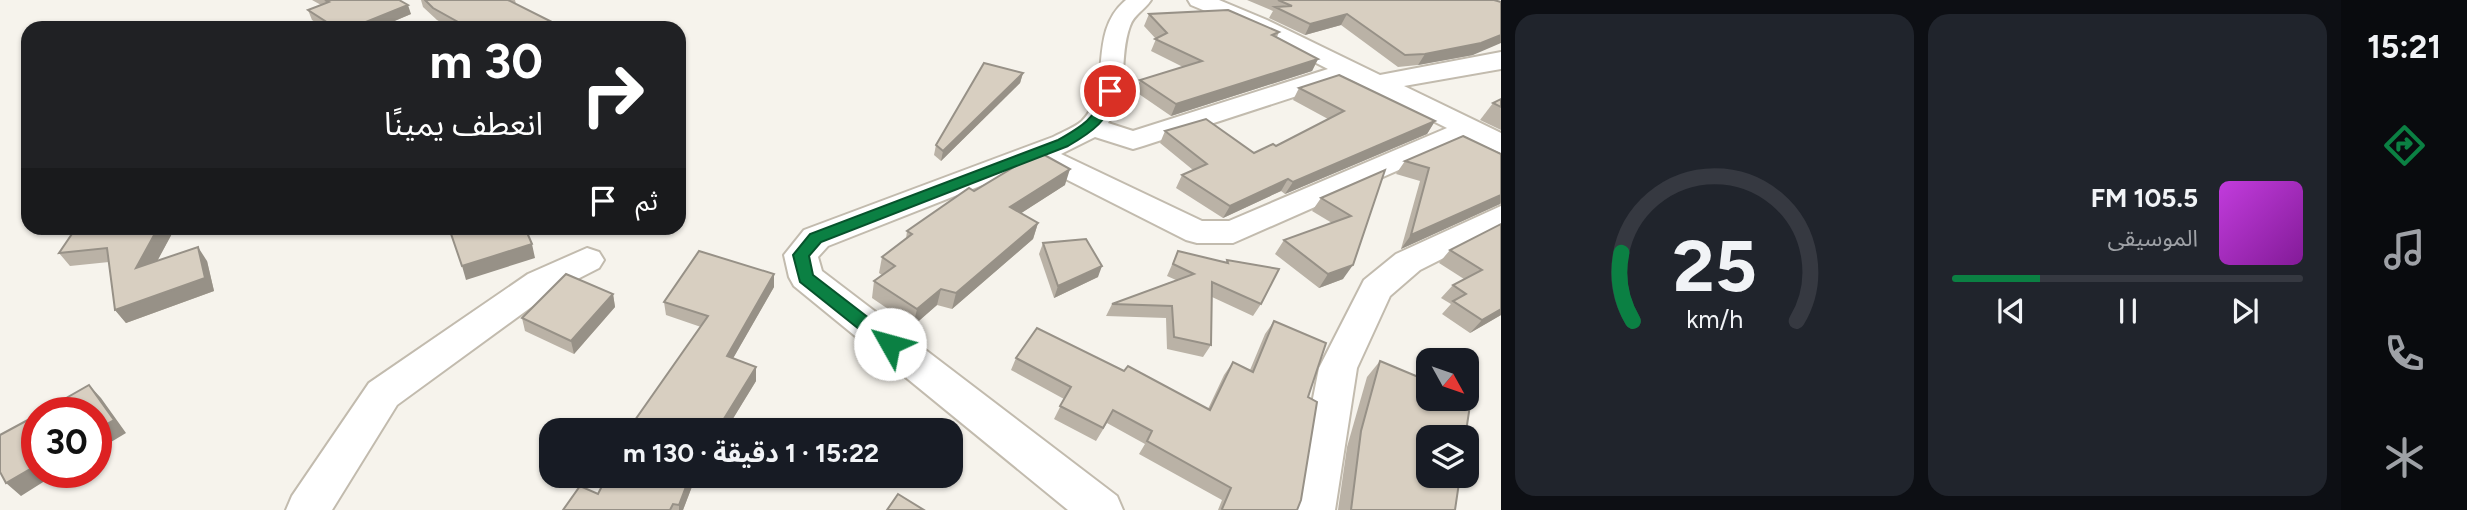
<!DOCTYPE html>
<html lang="ar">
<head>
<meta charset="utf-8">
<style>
	:root { --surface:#171b24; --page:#20242c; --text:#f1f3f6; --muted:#9ea1a6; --line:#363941; --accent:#0b8043 }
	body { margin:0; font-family:Figtree,"Noto Sans Arabic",sans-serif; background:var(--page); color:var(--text); direction:rtl; height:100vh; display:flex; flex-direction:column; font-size:26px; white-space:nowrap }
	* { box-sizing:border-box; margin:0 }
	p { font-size:23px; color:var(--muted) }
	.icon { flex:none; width:38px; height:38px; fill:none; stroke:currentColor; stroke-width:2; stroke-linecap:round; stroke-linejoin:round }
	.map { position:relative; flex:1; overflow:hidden; direction:ltr }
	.panel { display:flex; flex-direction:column; gap:14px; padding:14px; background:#0d0f14; width:840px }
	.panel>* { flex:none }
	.top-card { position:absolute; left:21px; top:21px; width:665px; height:214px; border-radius:21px; box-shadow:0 2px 5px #0004; direction:rtl; background:#202124; color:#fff; overflow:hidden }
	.needle { width:46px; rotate:130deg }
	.tools { position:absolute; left:1416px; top:348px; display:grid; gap:14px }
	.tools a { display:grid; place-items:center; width:63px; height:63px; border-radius:14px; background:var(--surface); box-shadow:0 2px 5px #0004; font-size:35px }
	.speed { position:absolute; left:21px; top:397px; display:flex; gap:14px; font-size:35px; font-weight:700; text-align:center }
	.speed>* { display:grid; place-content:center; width:91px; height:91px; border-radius:50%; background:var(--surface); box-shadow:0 2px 5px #0004; line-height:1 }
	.speed .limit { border:10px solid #d22; background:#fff; color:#111 }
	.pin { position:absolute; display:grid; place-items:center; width:60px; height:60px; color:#fff; margin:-30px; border:4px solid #fff; border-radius:50%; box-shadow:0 2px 7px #0007 }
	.me { position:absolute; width:77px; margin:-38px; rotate:308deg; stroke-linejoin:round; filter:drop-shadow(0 0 5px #0008) }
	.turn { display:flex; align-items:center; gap:24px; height:147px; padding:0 28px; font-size:32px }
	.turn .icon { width:91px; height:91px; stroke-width:2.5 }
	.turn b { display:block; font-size:49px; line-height:60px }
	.then { display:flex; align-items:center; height:66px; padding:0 28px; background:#0003; gap:14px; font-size:26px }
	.panel .card { flex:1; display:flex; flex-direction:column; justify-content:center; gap:10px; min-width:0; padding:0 24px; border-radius:21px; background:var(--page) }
	.panel .dial { align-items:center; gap:0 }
	.dial svg { height:182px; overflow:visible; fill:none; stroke:var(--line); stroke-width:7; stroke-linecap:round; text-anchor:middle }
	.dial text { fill:var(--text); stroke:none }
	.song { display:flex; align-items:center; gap:21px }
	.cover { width:84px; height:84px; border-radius:10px; background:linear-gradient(135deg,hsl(290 70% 55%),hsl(290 70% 35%)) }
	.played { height:7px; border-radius:4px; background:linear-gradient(90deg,var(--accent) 25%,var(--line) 25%) }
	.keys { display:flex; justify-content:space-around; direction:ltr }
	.panel .tiles { flex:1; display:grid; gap:14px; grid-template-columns:repeat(2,1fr) }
	.trip { position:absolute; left:539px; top:418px; width:424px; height:70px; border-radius:21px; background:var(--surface); box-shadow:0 2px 5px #0004; font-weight:700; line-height:70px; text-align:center; direction:rtl }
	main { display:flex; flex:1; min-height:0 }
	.tab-bar { display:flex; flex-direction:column; width:126px; justify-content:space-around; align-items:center; background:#090b0e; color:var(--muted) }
	.tab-bar .icon { width:49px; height:49px }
	.tab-bar .current { color:var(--accent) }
	.tab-bar b { font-size:32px; color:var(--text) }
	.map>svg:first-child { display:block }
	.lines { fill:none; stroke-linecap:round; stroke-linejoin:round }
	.minor-casing { stroke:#c2bbae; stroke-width:4 }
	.minor { fill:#fff; fill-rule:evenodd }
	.wall { fill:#bab2a6 }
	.shaded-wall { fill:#979187 }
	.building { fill:#d8cfc1; stroke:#979187; stroke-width:2 }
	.route { fill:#0b8043; stroke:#07532c; stroke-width:2 }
</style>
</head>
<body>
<main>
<nav class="tab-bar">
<b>15:21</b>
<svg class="icon current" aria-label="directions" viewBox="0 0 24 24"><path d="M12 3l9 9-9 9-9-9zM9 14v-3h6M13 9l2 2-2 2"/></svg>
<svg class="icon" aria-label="music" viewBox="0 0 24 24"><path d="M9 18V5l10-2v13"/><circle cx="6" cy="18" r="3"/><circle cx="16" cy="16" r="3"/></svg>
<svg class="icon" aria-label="phone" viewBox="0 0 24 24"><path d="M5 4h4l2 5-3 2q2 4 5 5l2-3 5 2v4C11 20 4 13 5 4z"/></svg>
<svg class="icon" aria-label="climate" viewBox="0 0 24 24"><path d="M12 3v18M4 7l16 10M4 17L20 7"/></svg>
</nav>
<section class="panel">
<div class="tiles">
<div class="card">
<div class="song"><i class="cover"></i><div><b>105.5 FM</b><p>الموسيقى</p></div></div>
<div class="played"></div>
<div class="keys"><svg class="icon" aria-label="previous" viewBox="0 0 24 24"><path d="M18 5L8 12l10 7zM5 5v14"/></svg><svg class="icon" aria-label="pause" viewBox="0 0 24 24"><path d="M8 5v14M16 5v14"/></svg><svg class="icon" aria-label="next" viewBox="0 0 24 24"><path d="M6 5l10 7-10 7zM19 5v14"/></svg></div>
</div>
<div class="card dial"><svg viewBox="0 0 100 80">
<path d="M14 69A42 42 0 1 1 86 69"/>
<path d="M14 69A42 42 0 0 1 9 39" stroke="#0b8043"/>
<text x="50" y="56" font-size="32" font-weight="700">25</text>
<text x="50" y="72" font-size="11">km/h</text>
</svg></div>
</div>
</section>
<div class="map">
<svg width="1501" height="510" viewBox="0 0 1501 510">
	<rect width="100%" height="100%" fill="#f6f3ec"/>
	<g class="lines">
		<defs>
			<g id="minor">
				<path d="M1126,0H1151C1145,10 1134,14 1130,26C1118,58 1130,94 1108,123L1133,131L1328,69L1251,30L1191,5L1188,0H1219L1267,20L1380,75L1501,52V69L1404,86L1501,133V153L1469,139L1233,243H1197L1186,240L1036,164L828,246L818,257L822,271L1117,496L1123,510H1068L794,286L789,277L784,255L804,230L1053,137C1062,132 1074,128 1082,121C1114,89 1086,33 1126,0ZM1349,79L1447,128L1229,221H1202L1061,154L1095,137L1133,149L1143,146Z"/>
				<path d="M1501,206V229L1420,270L1390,296L1357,368L1335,510H1291L1319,368L1364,280L1396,254Z"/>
				<path d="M587,248L599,252L604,260L599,268L552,292L397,405L332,510H286L292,496L369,383L528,274Z"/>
			</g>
		</defs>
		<use href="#minor" class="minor-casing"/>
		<use href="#minor" class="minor"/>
	</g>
	<g class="wall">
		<path d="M312,0H399L411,14L378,28H324L312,20L308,10L321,5Z"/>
		<path d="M421,0H515L516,4L551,28H451L437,20L423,7Z"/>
		<path d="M1247,0H1494L1473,55L1418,65L1398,67L1341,25L1305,35L1269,18L1273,11Z"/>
		<path d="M1149,14L1279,32L1277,37L1318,59L1312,71L1171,116L1136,92L1140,80L1183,67L1151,51L1156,39L1144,26Z"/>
		<path d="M1023,73L1020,83L941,161L934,155L936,145Z"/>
		<path d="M1299,88L1435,121L1427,134L1285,194L1281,191L1223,218L1176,188L1182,175L1193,170L1160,143L1165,131L1254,153L1276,146L1328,119L1293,100Z"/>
		<path d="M1501,99V130L1480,120L1493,103Z"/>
		<path d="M1501,154V204H1500L1401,249L1420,181L1396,174L1405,161Z"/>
		<path d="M1385,170L1343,279L1319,288L1275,254L1284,240L1332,223L1312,211L1321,198Z"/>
		<path d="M1065,185L1021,213L1038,223L1033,239L952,309L937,305L913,326L872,298L874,281L882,275L879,273L882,257L906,239L907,231L974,191Z"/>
		<path d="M1501,224V315L1470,333L1442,314L1451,304L1441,298L1453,285L1464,279L1439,263L1450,250Z"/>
		<path d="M76,228H175L157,261H207L214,291L126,323L115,310L109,262L70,266L59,253Z"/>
		<path d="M1043,243L1098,277L1054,298L1039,254Z"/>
		<path d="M1178,251L1226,263L1227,260L1261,304L1253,316L1212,297L1211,345L1203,357L1167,349L1166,318L1106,316L1112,304L1176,280L1167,276Z"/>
		<path d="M774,287L733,358L756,381L726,430H628L701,327L666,315L664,302Z"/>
		<path d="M613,294L615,307L574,354L525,331L522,318Z"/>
		<path d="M1274,321L1308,397L1297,510H1218L1222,500L1139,454L1145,444L1107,423L1096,441L1054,419L1064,399L1011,370L1016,358L1124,371L1208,409L1224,375L1233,362L1250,370L1265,334Z"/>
		<path d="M1380,361L1455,510H1338L1347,447L1367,377Z"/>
		<path d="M607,476H696L683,510H563L598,494Z"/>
	</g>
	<g class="shaded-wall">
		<path d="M408,5L411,14L378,28H351Z"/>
		<path d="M1347,14L1341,25L1305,35L1310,24Z"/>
		<path d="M550,21L551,28H535Z"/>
		<path d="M1501,35V43L1473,55L1418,65L1425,54Z"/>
		<path d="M1318,59L1312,71L1171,116L1176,104Z"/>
		<path d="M1023,73L1020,83L941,161L943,151Z"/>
		<path d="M1435,121L1427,134L1285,194L1293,182Z"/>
		<path d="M1070,169L1065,185L1006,223L1010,207Z"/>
		<path d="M1288,179L1281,191L1223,218L1230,206Z"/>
		<path d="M1501,195V202L1500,204L1401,249L1411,235Z"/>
		<path d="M1038,223L1033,239L952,309L956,293Z"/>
		<path d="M158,228H175L146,282L136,268Z"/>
		<path d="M532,244L535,258L466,280L462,266Z"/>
		<path d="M198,247L207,261L214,291L126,323L115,310Z"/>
		<path d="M1353,265L1343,279L1319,288L1328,274Z"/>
		<path d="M1102,266L1098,277L1054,298L1058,286Z"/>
		<path d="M774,274V287L727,369V356Z"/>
		<path d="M941,289L937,305L913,326L917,309Z"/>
		<path d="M613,294L615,307L574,354L571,341Z"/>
		<path d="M1501,309V315L1470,333L1482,320Z"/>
		<path d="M756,367V381L726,430H717Z"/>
		<path d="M89,385L101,398L126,433L96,451V430Z"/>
		<path d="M37,465V472H59L21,496L6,483Z"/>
		<path d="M690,476H696L683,510H679V505Z"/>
	</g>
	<g class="building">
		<path d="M325,0H399L408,5L351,28H336L308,10L329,2Z"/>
		<path d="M425,0H508L550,21L535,28H469L433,8Z"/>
		<path d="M1278,0H1494L1501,2V35L1481,43L1425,54L1405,55L1347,14L1310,24L1275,7L1292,6Z"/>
		<path d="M1228,10L1279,32L1272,35L1318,59L1176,104L1140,80L1202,61L1155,39L1167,33L1149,14Z"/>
		<path d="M984,63L1023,73L943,151L936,145Z"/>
		<path d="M1339,75L1435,121L1293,182L1288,179L1230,206L1182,175L1207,164L1165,131L1206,119L1254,153L1273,144L1276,146L1344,111L1299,88Z"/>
		<path d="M1501,99V107L1493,103Z"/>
		<path d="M1463,136L1501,154V195L1411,235L1429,168L1405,161Z"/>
		<path d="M1039,152L1070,169L1010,207L1038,223L956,293L941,289L917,309L874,281L895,266L882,257L912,234L907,231L969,188L974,191Z"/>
		<path d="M1385,170L1353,265L1328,274L1284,240L1351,216L1321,198Z"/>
		<path d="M1501,224V309L1482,320L1453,301L1466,294L1453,285L1482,270L1450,250Z"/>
		<path d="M76,228H158L136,268L198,247L205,278L115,310L107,248L59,253Z"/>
		<path d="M449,228H525L532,244L462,266Z"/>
		<path d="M1086,239L1102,266L1058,286L1043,243Z"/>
		<path d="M699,251L774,274L727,356L756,367L717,430H628L708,316L664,302Z"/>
		<path d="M1178,251L1228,263L1227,260L1279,269L1261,304L1212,282L1211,345L1174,337L1172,306L1112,304L1194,274L1173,264Z"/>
		<path d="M566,274L613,294L571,341L522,318Z"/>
		<path d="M1274,321L1326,343L1308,397L1317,402L1301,500L1297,510H1223L1222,509L1231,488L1147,441L1152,431L1113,410L1103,428L1060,406L1071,387L1016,358L1037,328L1124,371L1128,366L1210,410L1233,362L1253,372Z"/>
		<path d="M1380,361L1428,381V399H1466V397L1471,399L1465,438H1428V476H1460L1455,510H1351L1361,431Z"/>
		<path d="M89,385L114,420L96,430V413H40Z"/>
		<path d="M37,415V465L6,483L0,472V435Z"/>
		<path d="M607,476H690L679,505L673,504L670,510H563L580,486L598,494Z"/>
		<path d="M898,494L924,510H887Z"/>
	</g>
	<path class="route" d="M1110,87L1116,91C1110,120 1092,132 1068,146L821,242L809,256L813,275L896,339L899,344L896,349H884L800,282L793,255L810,234L1058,140C1081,127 1097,118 1104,91Z"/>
</svg>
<div class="tools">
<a><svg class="needle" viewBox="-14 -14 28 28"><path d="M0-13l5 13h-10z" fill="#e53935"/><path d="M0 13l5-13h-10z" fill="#9ea1a6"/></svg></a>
<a><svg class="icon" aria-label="layers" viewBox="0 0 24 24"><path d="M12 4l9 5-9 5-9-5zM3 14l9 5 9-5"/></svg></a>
</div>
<div class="speed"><div class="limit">30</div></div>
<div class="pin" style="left:1110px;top:91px;background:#d93025"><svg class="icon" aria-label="arrive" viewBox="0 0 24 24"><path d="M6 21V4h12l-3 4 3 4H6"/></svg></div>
<svg class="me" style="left:890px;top:344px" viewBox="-20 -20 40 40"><circle r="19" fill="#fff"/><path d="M0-13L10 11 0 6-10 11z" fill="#0b8043"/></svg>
<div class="trip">15:22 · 1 دقيقة · 130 m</div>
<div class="top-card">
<div class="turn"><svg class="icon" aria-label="right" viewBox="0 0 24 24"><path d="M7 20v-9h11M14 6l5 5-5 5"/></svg><div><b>30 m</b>انعطف يمينًا</div></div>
<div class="then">ثم<svg class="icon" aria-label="arrive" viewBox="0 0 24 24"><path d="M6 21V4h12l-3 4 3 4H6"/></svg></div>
</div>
</div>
</main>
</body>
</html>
